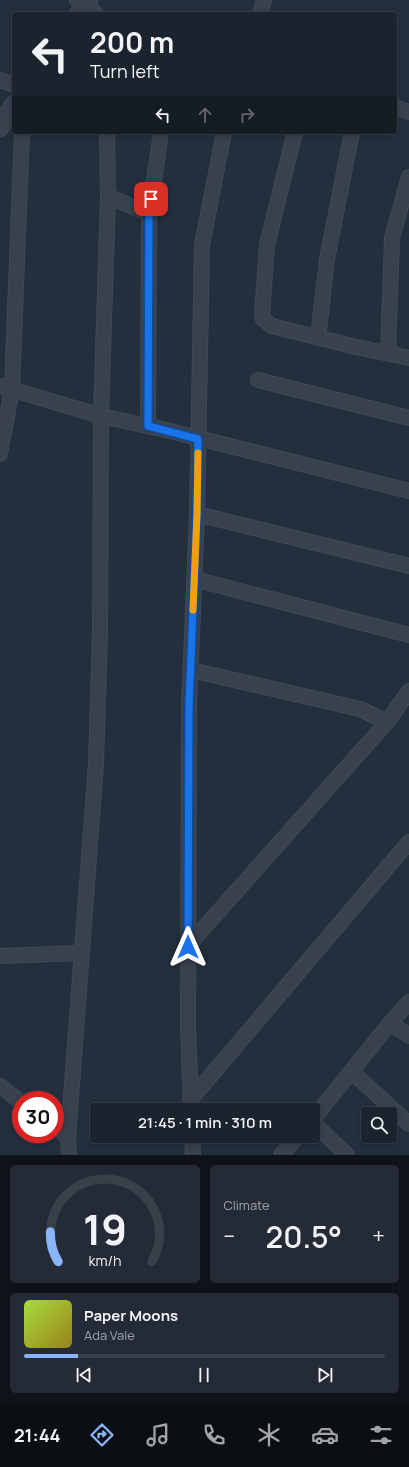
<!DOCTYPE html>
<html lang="en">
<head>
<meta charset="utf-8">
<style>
	:root { --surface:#1b232e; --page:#242b36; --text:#f1f3f6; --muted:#a0a4aa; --line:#39404a; --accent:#8ab4f8 }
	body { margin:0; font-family:Manrope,sans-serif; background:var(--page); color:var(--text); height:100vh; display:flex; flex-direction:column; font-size:15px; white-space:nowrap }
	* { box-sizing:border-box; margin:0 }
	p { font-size:13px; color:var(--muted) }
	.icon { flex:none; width:22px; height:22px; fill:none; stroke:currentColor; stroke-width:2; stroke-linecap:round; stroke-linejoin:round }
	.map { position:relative; height:1155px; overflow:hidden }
	.drawer { display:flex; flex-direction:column; gap:10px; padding:10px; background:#0f1319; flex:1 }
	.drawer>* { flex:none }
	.guide { position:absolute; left:12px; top:12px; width:385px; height:122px; border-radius:4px; box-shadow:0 2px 6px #0003,0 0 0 1px var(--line); background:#1b232e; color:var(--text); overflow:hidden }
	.controls { position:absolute; left:361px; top:1107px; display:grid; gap:8px }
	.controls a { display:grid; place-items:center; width:36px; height:36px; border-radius:4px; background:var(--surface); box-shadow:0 2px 6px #0003,0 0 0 1px var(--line); font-size:20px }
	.speed { position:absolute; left:12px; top:1091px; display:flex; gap:8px; font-size:20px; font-weight:700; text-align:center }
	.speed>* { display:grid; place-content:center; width:52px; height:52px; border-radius:50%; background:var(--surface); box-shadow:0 2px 6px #0003,0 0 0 1px var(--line); line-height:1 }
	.speed .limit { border:6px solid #d22; background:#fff; color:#111 }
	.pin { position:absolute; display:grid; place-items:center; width:34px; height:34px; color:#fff; margin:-17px; border-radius:8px; box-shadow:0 2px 6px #0006 }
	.me { position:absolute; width:44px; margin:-22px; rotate:0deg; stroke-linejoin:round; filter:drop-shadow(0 0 3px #0008) }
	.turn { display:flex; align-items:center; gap:14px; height:84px; padding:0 12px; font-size:18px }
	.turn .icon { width:52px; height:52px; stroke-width:2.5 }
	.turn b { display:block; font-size:28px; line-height:34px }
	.lanes { display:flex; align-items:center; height:38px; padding:0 12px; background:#0003; justify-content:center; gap:20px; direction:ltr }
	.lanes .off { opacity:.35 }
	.big { font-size:30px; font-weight:600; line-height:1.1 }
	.drawer .card { flex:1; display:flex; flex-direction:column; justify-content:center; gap:6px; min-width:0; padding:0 14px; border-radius:6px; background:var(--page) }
	.drawer .dial { align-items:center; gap:0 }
	.dial svg { height:104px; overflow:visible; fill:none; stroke:var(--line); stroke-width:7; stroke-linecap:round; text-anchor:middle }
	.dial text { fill:var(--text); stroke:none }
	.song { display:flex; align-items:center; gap:12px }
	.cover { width:48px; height:48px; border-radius:6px; background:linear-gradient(135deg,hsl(80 70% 55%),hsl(50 70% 35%)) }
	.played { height:4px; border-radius:2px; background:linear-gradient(90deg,var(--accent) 15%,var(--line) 15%) }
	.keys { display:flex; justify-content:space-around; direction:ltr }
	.heat { display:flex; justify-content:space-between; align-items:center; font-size:22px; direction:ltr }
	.drawer .tiles { flex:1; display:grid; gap:10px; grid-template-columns:1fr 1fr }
	.card:last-child { grid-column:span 2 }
	.trip { position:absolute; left:90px; top:1103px; width:230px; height:40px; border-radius:4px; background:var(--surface); box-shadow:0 2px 6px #0003,0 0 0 1px var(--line); font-weight:600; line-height:40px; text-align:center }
	.dock { display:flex; height:64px; justify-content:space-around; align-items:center; background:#0b0e12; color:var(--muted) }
	.dock .icon { width:28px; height:28px }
	.dock .active { color:var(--accent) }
	.dock b { font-size:18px; color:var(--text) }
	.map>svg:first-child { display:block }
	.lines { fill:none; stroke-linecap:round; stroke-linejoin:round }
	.minor-casing { stroke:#414a57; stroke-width:16 }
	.tertiary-casing { stroke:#414a57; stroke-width:20 }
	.minor { stroke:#38414e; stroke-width:14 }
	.tertiary { stroke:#38414e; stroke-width:18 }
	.route-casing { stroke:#114b97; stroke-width:10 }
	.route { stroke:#1a73e8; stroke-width:7 }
	.slow { stroke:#f59e0b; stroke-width:7 }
</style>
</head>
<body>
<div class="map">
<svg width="409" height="1155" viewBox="0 0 409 1155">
	<rect width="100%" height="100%" fill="#242f3e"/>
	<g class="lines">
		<defs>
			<g id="minor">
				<path d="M77,0L86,4L96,14"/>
				<path d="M260,14L264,0"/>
				<path d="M0,80L14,85"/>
				<path d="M395,107L409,112"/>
				<path d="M295,132L267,245L262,315L263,319L272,326L356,347L409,358"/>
				<path d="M108,196L149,214"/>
				<path d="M318,338L327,259L352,132"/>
				<path d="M388,353L392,238L409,177"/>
				<path d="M258,380L409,418"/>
				<path d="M0,386L101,416L166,430L409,491"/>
				<path d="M148,426L149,214L160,140"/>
				<path d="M0,454L12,389L22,132"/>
				<path d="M197,514L409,566"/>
				<path d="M194,579L409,635"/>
				<path d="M191,670L360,709L387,722"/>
				<path d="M188,947L201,931L387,722L409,691"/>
				<path d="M0,956L82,953"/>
				<path d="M390,1023L409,1036"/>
				<path d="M351,1071L409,1124"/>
				<path d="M0,1086L21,1102"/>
				<path d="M191,1099L409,842"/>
				<path d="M191,1110L188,1026L189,706L197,514L202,245L224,132"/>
				<path d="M313,1119L390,1023L409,1002"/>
				<path d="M313,1123L347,1155"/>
				<path d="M55,1127L68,1137"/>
				<path d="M192,1136L193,1155"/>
				<path d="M69,1155L68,1137L96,764L100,632L101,416L108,196L107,132"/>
				<path d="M281,1155L298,1136"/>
			</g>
			<g id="tertiary">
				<path d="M79,14L88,0"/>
				<path d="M0,127L14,105"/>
			</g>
		</defs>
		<use href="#minor" class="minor-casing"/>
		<use href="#tertiary" class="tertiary-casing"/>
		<use href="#minor" class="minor"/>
		<use href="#tertiary" class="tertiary"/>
	</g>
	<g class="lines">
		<defs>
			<path id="route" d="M151,199L149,214L148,426L198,439L197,514L189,706L188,947"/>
		</defs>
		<use href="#route" class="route-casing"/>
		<use href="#route" class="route"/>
		<path class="slow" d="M193,610L197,514L198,453"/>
	</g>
</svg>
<div class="controls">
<a><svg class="icon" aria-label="search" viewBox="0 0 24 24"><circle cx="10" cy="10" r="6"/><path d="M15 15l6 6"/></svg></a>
</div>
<div class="speed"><div class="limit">30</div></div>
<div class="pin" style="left:151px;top:199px;background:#d93025"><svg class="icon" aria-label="arrive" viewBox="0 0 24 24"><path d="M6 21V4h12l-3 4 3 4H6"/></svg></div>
<svg class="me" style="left:188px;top:947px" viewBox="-20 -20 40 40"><path d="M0-17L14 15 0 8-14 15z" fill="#1a73e8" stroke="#fff" stroke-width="4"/></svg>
<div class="trip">21:45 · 1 min · 310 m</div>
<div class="guide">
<div class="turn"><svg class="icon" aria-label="left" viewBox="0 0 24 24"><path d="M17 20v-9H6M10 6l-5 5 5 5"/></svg><div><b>200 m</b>Turn left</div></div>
<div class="lanes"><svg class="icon" aria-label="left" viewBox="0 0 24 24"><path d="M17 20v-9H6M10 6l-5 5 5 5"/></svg><svg class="icon off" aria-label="ahead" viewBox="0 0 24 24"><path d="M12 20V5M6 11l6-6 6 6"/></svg><svg class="icon off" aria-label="right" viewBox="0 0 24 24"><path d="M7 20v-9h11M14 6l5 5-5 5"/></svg></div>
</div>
</div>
<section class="drawer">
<div class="tiles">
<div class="card dial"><svg viewBox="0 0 100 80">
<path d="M14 69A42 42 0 1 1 86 69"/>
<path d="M14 69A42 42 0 0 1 8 46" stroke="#8ab4f8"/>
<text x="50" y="56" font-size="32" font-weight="700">19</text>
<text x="50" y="72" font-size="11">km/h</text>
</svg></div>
<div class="card"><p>Climate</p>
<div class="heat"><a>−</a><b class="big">20.5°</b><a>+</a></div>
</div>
<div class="card">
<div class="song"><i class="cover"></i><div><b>Paper Moons</b><p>Ada Vale</p></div></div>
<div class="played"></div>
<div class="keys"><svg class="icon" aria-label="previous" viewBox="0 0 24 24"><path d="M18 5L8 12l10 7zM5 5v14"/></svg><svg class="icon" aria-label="pause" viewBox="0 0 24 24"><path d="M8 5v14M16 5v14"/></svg><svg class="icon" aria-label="next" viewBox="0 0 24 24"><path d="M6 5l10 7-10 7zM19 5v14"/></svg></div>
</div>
</div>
</section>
<nav class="dock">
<b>21:44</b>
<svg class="icon active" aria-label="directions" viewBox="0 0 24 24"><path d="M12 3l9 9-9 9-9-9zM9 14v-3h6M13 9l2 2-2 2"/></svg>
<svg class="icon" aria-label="music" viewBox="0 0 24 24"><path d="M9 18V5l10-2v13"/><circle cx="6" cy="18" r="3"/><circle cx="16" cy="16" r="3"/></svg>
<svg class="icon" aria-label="phone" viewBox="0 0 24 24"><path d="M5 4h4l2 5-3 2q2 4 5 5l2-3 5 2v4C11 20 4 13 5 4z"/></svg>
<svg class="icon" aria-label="climate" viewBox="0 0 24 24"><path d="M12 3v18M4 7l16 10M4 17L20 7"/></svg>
<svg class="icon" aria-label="car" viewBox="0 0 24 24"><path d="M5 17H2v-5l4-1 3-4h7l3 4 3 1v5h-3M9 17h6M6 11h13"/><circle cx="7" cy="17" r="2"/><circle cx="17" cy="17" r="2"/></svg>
<svg class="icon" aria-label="filters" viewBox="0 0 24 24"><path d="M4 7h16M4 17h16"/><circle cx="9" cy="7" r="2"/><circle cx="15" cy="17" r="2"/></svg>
</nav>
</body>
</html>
